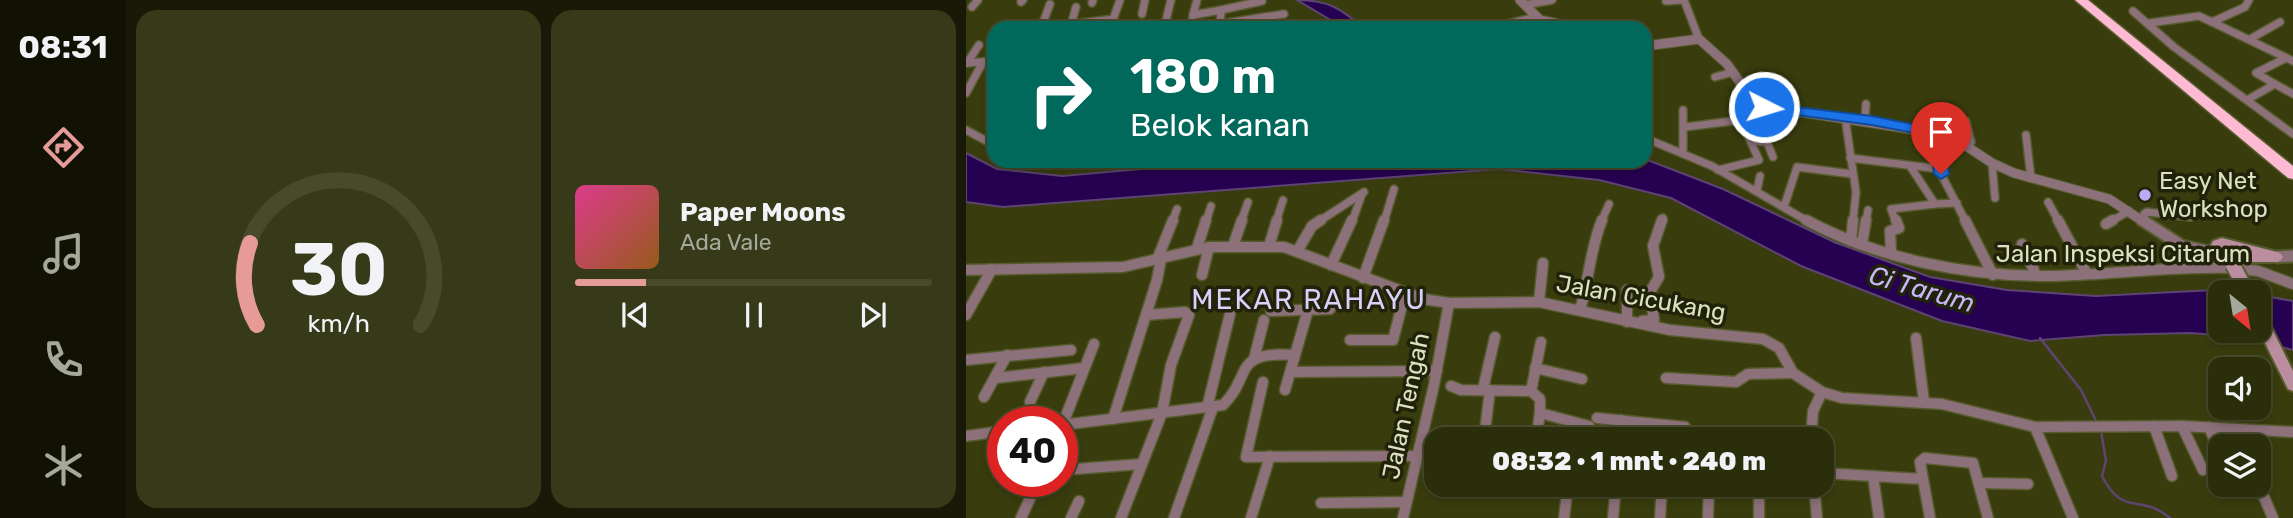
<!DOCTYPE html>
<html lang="id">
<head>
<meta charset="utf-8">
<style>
	:root { --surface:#2b2e0a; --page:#373a18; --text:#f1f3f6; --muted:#a6a89c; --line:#474a2b; --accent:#e69b98 }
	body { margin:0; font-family:Rubik,sans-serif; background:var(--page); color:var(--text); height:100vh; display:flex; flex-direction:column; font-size:26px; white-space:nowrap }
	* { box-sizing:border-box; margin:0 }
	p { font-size:23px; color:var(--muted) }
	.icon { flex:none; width:38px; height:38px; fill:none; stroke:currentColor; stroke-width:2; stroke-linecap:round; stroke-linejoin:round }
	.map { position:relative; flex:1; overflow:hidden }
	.drawer { display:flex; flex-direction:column; gap:10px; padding:10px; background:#181906; width:840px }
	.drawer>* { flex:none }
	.hud { position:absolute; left:21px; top:21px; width:665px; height:147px; border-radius:21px; box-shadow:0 4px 10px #0003,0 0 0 2px var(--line); background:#00695c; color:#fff; overflow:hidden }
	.needle { width:46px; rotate:150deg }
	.buttons { position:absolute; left:1242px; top:280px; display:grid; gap:14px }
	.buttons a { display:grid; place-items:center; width:63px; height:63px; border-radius:14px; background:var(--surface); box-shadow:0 4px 10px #0003,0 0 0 2px var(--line); font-size:35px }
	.speed { position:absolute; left:21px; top:406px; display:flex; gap:14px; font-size:35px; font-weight:700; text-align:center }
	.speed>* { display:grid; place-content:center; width:91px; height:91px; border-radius:50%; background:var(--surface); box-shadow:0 4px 10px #0003,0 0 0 2px var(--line); line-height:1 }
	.speed .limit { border:10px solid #d22; background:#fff; color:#111 }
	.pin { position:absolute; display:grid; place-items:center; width:60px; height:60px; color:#fff; margin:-72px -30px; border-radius:50% 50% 50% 0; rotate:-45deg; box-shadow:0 0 7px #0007 }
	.pin .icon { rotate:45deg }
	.me { position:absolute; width:77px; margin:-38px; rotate:95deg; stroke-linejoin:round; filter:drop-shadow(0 0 5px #0008) }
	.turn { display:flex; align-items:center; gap:24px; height:147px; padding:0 28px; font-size:32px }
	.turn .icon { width:91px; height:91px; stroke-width:2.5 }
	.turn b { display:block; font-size:49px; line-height:60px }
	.drawer .card { flex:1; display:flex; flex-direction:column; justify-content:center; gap:10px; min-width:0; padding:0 24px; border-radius:21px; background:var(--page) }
	.drawer .dial { align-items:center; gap:0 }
	.dial svg { height:182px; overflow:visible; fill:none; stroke:var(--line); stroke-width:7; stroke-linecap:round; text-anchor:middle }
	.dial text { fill:var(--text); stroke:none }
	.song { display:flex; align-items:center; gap:21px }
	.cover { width:84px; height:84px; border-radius:10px; background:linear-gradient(135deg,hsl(330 70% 55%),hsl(30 70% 35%)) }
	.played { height:7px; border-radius:4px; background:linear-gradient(90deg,var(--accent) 20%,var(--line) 20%) }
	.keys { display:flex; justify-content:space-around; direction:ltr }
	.drawer .tiles { flex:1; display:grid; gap:10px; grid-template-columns:repeat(2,1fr) }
	.trip { position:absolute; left:458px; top:427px; width:410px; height:70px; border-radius:21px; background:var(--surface); box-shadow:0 4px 10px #0003,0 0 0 2px var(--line); font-weight:800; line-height:70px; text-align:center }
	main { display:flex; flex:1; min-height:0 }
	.tab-bar { display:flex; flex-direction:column; width:126px; justify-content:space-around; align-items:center; background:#111204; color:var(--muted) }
	.tab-bar .icon { width:49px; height:49px }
	.tab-bar .current { color:var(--accent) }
	.tab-bar b { font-size:32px; color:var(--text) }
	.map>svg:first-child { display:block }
	.water { fill:#260151; stroke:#5d4473; stroke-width:2 }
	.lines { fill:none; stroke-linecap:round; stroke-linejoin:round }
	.stream { stroke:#5d4473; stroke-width:2.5 }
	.minor-far1-casing { stroke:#565b2d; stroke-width:10 }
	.minor-casing { stroke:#565b2d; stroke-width:13 }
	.tertiary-far1-casing { stroke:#565b2d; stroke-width:11 }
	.tertiary-casing { stroke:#565b2d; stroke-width:15 }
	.secondary-casing { stroke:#565b2d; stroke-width:4 }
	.motorway-casing { stroke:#565b2d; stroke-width:3 }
	.minor-far1 { stroke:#8c707a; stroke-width:7 }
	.minor { stroke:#8c707a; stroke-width:10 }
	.tertiary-far1 { stroke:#8c707a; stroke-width:9 }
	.tertiary { stroke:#8c707a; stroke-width:11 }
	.secondary { fill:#bb8e9f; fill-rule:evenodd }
	.motorway { fill:#febad3; fill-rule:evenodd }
	.secondary-bridge-casing { stroke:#565b2d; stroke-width:18; stroke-linecap:butt }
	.secondary-bridge { stroke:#bb8e9f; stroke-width:14 }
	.route { fill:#1a73e8; stroke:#114b97; stroke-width:2 }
	.poi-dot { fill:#bcaaf6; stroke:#202309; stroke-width:2.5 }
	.labels { text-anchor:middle; stroke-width:7; stroke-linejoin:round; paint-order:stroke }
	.poi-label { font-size:24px; fill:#dce1c1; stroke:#202309; text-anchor:start }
	.street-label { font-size:24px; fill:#dce1c1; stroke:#202309 }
	.water-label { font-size:26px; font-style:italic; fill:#c6b7fa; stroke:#202309 }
	.quarter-label { font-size:28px; letter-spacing:2px; fill:#d9d0fc; stroke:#202309 }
</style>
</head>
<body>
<main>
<nav class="tab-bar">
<b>08:31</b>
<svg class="icon current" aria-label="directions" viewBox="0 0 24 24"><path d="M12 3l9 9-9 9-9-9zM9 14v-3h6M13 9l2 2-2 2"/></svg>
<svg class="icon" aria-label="music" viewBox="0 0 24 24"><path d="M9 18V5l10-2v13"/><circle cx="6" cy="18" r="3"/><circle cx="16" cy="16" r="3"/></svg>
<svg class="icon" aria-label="phone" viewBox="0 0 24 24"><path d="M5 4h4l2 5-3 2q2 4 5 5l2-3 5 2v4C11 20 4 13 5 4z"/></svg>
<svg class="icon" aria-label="climate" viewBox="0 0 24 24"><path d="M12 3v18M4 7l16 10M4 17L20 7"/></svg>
</nav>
<section class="drawer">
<div class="tiles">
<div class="card dial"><svg viewBox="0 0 100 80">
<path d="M14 69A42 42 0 1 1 86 69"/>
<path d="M14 69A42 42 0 0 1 11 33" stroke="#e69b98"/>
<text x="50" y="56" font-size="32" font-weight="700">30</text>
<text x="50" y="72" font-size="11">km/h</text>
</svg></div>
<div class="card">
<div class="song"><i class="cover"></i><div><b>Paper Moons</b><p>Ada Vale</p></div></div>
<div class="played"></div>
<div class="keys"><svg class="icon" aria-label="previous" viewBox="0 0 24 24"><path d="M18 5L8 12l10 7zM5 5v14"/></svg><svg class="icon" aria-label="pause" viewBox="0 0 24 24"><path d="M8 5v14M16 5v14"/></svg><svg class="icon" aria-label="next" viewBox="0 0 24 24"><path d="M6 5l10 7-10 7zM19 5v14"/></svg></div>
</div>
</div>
</section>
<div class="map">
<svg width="1327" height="518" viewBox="0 0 1327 518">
	<rect width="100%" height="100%" fill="#393d0d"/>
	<g class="water">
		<path d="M331,0C361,0 375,8 397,28H378Z"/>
		<path d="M0,153L31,169L96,176L266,161L679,159L757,189L868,242L964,277L1041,290L1130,296L1248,290L1266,292H1255V331H1293V295L1327,301V350L1276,337L1224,333L1138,335L1064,341L976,321L835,266L705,198L633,180L533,169L37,207L0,202Z"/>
	</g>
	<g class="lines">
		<g class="stream">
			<path d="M1074,338L1115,390L1132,425"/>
			<path d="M1135,431L1140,461L1136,476C1157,518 1175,493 1204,518"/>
		</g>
		<defs>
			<g id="minor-far1">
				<path d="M718,0L733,39"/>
				<path d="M1283,0L1279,7L1246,22L1327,61"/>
				<path d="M700,1L717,0"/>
				<path d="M55,2L57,0"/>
				<path d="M126,3L127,0"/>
				<path d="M559,5L586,0"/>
				<path d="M6,7L12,0"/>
				<path d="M1167,11L1208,47L1327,134"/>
				<path d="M176,14L179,0"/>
				<path d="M227,15L231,0"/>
				<path d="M1184,23L1233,16L1246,22"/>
				<path d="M254,24L318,14"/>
				<path d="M105,25L110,7"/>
				<path d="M254,27L255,10L296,1"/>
				<path d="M74,28L148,19"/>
				<path d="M75,28L84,4"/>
				<path d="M144,28L154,0"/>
				<path d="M198,28L205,0"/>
				<path d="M225,28L227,15L255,10"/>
				<path d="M317,28L343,24"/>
				<path d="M524,28L570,17"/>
				<path d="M636,28L639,27"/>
				<path d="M1284,39L1314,22"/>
				<path d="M1,63L28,61"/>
				<path d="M1,63L13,45"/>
				<path d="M749,77L767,72"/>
				<path d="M1309,84L1290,73L1320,58"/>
				<path d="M780,92L809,88"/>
				<path d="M0,93L17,62"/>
				<path d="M1281,100L1309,84L1327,94"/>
				<path d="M717,110V149"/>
				<path d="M985,115L990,139"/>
				<path d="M879,117L890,192L887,222"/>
				<path d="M986,119L1000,121L1005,142L998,144"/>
				<path d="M899,120L900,104"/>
				<path d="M719,127L775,120"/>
				<path d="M0,130L28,145"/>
				<path d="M971,133L975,174L1000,222"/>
				<path d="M1060,135L1065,178"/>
				<path d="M679,138L746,166L843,222"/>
				<path d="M785,141L801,142L807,157"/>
				<path d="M884,158L974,169"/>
				<path d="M1026,163L1029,198"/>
				<path d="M944,166L969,204L991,203"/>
				<path d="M752,170L793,160L770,109L788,104"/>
				<path d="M791,190L794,176"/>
				<path d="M1082,202L1093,222"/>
				<path d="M818,207L831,167L886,174"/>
				<path d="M206,222L211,209"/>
				<path d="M240,222L245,206"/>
				<path d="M275,222L282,202"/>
				<path d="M310,222L317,200"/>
				<path d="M352,222L398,192"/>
				<path d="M386,222L396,194"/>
				<path d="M418,222L428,189"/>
				<path d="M635,222L643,204"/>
				<path d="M696,222L697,218"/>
				<path d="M900,222L902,210"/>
				<path d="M930,222L925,209L969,204"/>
				<path d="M1144,222L1163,211"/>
				<path d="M1180,222L1178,214L1181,212L1225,217"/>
			</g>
			<g id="minor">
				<path d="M840,220C913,259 999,276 1081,276C1143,275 1205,266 1267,268L1292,271L1327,284"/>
				<path d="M999,220L1027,275"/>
				<path d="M1092,220L1121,274"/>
				<path d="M1140,224L1147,220"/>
				<path d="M885,241L887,220"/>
				<path d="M896,244L900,220"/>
				<path d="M1056,244L1070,275"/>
				<path d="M267,246L276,220"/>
				<path d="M303,246L311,220"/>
				<path d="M231,248L240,220"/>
				<path d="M332,250L346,226L355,220"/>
				<path d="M925,253L924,231L933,228L930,220"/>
				<path d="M191,260L207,220"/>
				<path d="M365,265L386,220"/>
				<path d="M0,270L157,267L243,247H318L457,299L483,303L573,302L704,330L797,339L813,348L827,373L856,392L876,398L976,404L1069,427L1216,426L1327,432"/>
				<path d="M236,275L243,247"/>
				<path d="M397,278L418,220"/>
				<path d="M661,290V322"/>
				<path d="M573,302L577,263"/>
				<path d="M614,310C623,280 624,249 636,220"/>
				<path d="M305,311L364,309"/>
				<path d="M0,315L26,269"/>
				<path d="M676,321L688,320L684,292L693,277L687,246L696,220"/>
				<path d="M950,338L958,402"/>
				<path d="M384,340H427L439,294"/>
				<path d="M288,359L298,320"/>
				<path d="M0,360L105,350"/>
				<path d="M569,368L616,379"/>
				<path d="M325,372L471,371"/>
				<path d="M30,378L118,368"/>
				<path d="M700,378L770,382L782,374L827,373"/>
				<path d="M297,382L280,457L450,456"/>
				<path d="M485,386L495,390L565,391L574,399V413L623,426"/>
				<path d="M517,389L529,337"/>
				<path d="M319,390L342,310"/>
				<path d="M565,391L575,342"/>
				<path d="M18,397L41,355"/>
				<path d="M64,402L78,372"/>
				<path d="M241,408L264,314"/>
				<path d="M631,418L719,427L723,439"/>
				<path d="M147,419L191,280L195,259"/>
				<path d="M96,425L257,405C287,376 265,351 327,355"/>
				<path d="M96,426L128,344"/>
				<path d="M1188,426L1206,476"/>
				<path d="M1216,426L1237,470"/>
				<path d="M1069,427L1107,518"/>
				<path d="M1243,427L1255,456"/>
				<path d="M0,436L37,431"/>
				<path d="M518,439L524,390"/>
				<path d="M570,439L574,413"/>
				<path d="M654,439L655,420"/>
				<path d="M698,439L699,425"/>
				<path d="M845,439L847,411L856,392"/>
				<path d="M37,465L34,472L37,475"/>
				<path d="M96,470L176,464"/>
				<path d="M856,473L956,479"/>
				<path d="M907,476L913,518"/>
				<path d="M1013,483L1062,484"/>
				<path d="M793,485V518"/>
				<path d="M848,485L851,518"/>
				<path d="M1275,485L1295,490L1307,518"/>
				<path d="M355,503L440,502"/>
				<path d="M55,518L72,481"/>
				<path d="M105,518L113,501"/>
				<path d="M155,518L196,413L205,365L223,315L219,312L180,315"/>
				<path d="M208,518L247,407"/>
				<path d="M285,518L304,456"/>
				<path d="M437,518L468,385L483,303"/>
				<path d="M598,518L602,485"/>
				<path d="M647,518L650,485"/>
				<path d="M694,518L696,485"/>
				<path d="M742,518L743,485"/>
				<path d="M964,518L954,462L959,458L1007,463L1022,518"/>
			</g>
			<g id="tertiary-far1">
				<path d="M554,0L574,20L611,28"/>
				<path d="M679,46L733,39L761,64L790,105L971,133L994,142L1026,163L1048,173L1143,199L1178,222"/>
			</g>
			<g id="tertiary">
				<path d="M1176,220L1216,246L1258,255"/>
				<path d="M1311,257L1327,256"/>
			</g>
			<g id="secondary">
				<path d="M1256,238L1311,252L1315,254L1317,257L1315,260L1311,262C1288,261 1259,267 1244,247L1247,241Z"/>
				<path d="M1293,312L1298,313L1327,371V391L1322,389L1293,331Z"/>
			</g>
			<path id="motorway" d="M1109,0H1122L1327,166V179L1322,178Z"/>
		</defs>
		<use href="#minor-far1" class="minor-far1-casing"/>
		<use href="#minor" class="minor-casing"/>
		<use href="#tertiary-far1" class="tertiary-far1-casing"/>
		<use href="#tertiary" class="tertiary-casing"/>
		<use href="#secondary" class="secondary-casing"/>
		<use href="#motorway" class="motorway-casing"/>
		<use href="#minor-far1" class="minor-far1"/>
		<use href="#minor" class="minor"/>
		<use href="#tertiary-far1" class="tertiary-far1"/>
		<use href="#tertiary" class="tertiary"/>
		<use href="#secondary" class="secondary"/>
		<use href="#motorway" class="motorway"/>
		<defs>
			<path id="secondary-bridge" d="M1267,265L1281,292"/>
		</defs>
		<use href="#secondary-bridge" class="secondary-bridge-casing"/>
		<use href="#secondary-bridge" class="secondary-bridge"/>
	</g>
	<path class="route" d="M798,103L906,116L976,130L983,174L975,179L968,174L964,136L906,125L794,110L792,107Z"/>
	<circle class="poi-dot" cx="1179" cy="195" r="7"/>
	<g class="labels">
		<g class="poi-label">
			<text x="1193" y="189">Easy Net<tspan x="1193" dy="28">Workshop</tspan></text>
		</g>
		<g class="street-label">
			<text x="1157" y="262">Jalan Inspeksi Citarum</text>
			<text transform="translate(675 298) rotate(10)" y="8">Jalan Cicukang</text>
			<text transform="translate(440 406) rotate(-78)" y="8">Jalan Tengah</text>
		</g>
		<g class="water-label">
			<text transform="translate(956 289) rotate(16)" y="9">Ci Tarum</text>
		</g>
		<g class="quarter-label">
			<text x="343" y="309">MEKAR RAHAYU</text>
		</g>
	</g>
</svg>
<div class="buttons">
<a><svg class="needle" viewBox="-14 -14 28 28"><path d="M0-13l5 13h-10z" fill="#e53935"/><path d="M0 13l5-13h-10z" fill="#a6a89c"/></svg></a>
<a><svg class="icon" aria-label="sound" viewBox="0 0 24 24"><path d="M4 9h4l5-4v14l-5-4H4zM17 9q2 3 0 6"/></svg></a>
<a><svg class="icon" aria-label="layers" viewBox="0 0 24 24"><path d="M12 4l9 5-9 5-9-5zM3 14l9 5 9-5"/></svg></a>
</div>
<div class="speed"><div class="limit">40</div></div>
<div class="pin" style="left:975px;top:174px;background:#d93025"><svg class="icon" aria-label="arrive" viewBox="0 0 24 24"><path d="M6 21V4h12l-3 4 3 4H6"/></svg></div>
<svg class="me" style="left:798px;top:107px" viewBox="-20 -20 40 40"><circle r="17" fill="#1a73e8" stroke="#fff" stroke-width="3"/><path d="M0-11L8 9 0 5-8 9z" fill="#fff"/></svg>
<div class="trip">08:32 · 1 mnt · 240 m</div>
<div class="hud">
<div class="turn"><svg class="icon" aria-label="right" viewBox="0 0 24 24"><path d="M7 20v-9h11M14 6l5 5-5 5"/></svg><div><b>180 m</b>Belok kanan</div></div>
</div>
</div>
</main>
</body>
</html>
